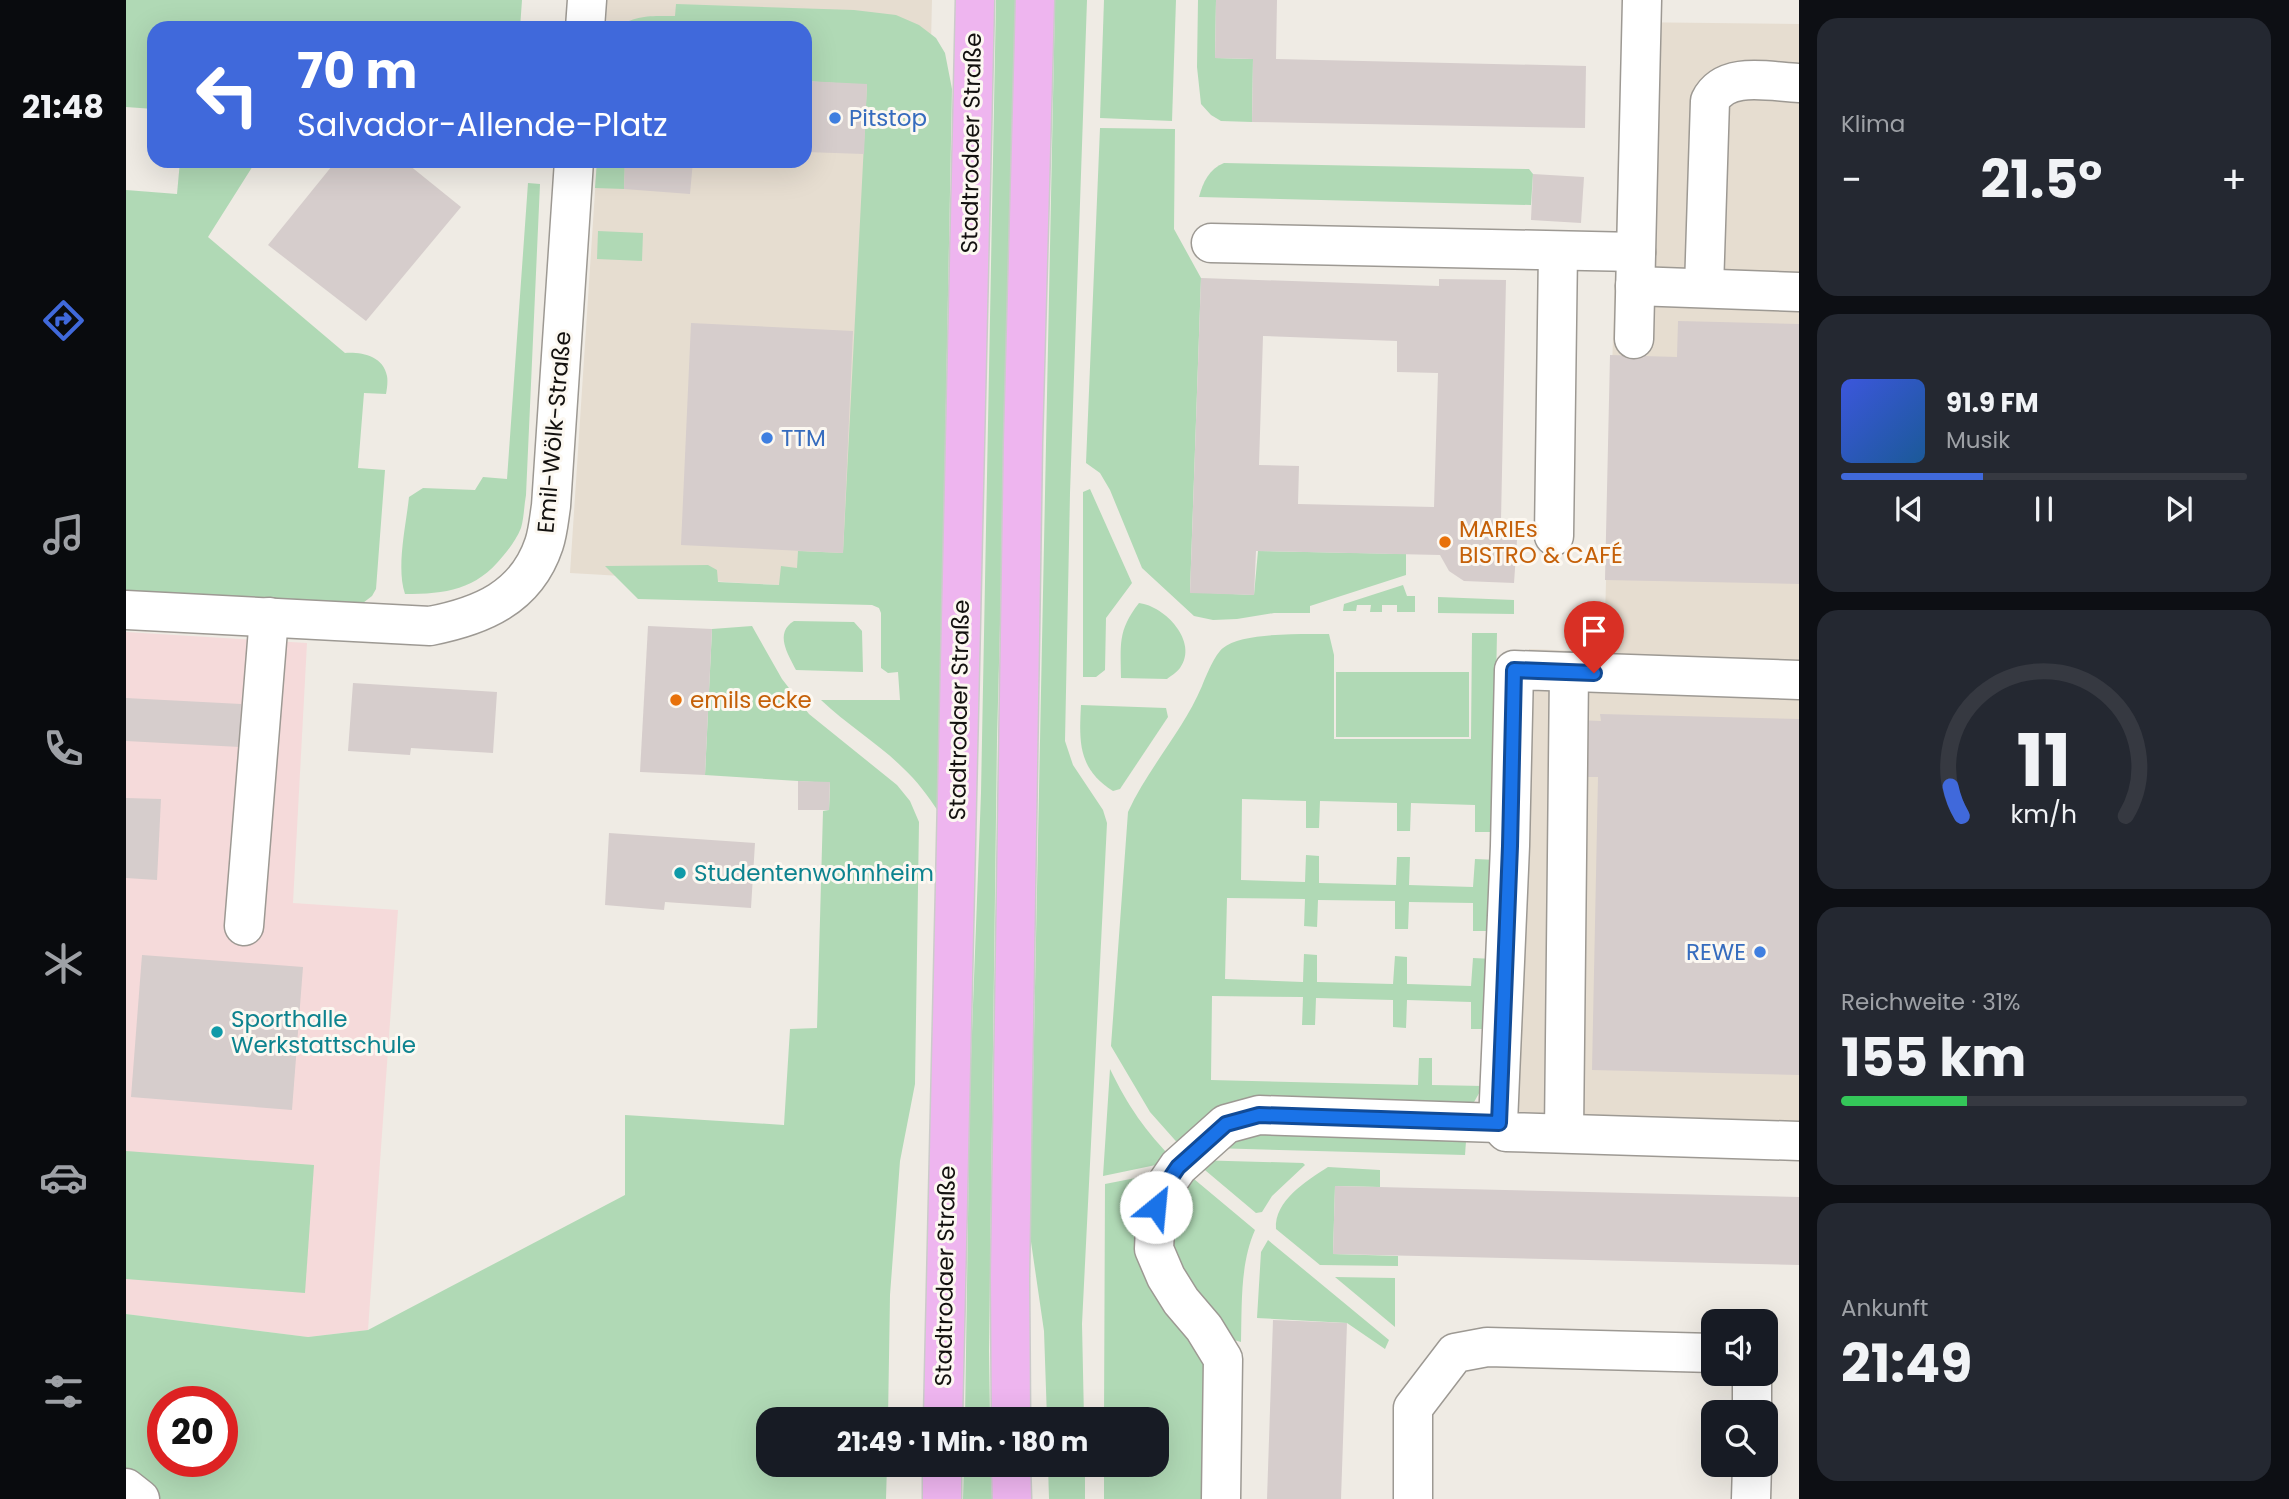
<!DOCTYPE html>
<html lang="de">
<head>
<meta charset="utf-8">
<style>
	:root { --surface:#171b24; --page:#242831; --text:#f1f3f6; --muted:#9ea1a6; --line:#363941; --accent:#4069db }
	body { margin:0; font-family:Poppins,sans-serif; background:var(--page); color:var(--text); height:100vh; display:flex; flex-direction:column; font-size:26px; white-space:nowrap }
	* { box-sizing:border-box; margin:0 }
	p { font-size:23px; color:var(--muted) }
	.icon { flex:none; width:38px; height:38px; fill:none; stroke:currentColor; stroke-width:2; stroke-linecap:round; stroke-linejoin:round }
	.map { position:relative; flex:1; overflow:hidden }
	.drawer { display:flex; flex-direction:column; gap:18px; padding:18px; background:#0d0f14; width:490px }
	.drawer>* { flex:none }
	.hud { position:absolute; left:21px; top:21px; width:665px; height:147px; border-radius:21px; box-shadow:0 7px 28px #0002; background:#4069db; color:#fff; overflow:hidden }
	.tools { position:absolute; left:1575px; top:1309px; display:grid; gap:14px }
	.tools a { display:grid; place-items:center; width:77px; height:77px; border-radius:14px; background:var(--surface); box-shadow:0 7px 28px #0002; font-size:35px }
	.speed { position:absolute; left:21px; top:1386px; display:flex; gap:14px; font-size:35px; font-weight:700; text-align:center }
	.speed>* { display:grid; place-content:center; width:91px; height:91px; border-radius:50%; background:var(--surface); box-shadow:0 7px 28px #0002; line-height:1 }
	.speed .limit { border:10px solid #d22; background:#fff; color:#111 }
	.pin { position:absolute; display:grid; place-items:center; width:60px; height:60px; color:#fff; margin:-72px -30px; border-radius:50% 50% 50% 0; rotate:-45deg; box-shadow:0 0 7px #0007 }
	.pin .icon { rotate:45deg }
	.me { position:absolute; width:77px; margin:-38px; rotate:28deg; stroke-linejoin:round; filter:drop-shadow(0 0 5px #0008) }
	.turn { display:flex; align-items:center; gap:24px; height:147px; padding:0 35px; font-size:32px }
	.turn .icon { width:91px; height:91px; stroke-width:2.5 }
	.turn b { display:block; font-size:49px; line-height:60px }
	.big { font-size:52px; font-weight:700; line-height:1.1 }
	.drawer .card { flex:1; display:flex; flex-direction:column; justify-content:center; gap:10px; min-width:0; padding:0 24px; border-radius:21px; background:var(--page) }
	.drawer .dial { align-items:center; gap:0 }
	.dial svg { height:182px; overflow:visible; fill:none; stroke:var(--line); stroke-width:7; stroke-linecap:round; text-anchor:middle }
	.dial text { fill:var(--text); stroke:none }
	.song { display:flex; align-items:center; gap:21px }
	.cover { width:84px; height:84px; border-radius:10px; background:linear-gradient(135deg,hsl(230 70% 55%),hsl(210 70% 35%)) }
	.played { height:7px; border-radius:4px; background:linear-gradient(90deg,var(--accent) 35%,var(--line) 35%) }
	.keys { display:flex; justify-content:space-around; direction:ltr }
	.heat { display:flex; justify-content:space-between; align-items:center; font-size:38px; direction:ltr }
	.charge { height:10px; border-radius:5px; background:linear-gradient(90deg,#34c759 31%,var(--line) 0) }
	.trip { position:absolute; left:630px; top:1407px; width:413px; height:70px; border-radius:21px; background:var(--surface); box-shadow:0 7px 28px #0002; font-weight:700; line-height:70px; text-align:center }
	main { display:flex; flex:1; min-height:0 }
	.menu { display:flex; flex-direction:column; width:126px; justify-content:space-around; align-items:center; background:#090b0e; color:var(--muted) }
	.menu .icon { width:49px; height:49px }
	.menu .selected { color:var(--accent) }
	.menu b { font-size:32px; color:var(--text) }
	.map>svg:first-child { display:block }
	.built { fill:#e6ddd0 }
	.education { fill:#f5dada }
	.green { fill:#b0d9b5; fill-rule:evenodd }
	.building { fill:#d6cdcc; fill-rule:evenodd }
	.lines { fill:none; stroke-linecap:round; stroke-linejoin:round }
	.minor-casing { stroke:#9d9993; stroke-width:41 }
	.major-casing { stroke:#cbcbca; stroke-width:41 }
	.minor { stroke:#fff; stroke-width:38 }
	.major { stroke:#eeb5ef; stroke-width:38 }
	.route-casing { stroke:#114b97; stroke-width:18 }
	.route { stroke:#1a73e8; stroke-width:12 }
	.shop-dot { fill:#3f7fe0; stroke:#fcf8f1; stroke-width:2.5 }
	.food-dot { fill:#e8710a; stroke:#fcf8f1; stroke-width:2.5 }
	.culture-dot { fill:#0f9aa8; stroke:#fcf8f1; stroke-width:2.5 }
	.labels { text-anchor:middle; stroke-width:6; stroke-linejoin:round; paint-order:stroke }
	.shop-label { font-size:23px; fill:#366cbe; stroke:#fcf8f1; text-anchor:start }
	.street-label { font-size:23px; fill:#13110f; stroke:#fcf8f1 }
	.food-label { font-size:23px; fill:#c56008; stroke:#fcf8f1; text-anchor:start }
	.culture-label { font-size:23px; fill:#0d838f; stroke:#fcf8f1; text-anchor:start }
</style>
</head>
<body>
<main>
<nav class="menu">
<b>21:48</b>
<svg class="icon selected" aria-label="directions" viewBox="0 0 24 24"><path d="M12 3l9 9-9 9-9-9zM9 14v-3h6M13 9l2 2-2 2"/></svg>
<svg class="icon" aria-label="music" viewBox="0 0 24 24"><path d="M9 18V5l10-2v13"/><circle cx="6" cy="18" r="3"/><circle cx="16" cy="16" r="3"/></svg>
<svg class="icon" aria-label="phone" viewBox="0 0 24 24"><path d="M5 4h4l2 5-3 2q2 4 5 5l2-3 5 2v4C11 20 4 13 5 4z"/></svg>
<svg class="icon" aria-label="climate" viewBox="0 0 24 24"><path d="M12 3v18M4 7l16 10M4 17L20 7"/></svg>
<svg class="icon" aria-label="car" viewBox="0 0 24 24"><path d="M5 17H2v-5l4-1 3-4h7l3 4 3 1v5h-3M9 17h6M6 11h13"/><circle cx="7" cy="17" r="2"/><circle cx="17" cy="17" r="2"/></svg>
<svg class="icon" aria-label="filters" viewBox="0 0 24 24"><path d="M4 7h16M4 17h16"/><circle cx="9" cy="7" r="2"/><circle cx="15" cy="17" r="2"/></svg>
</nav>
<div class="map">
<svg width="1673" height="1499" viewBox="0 0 1673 1499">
	<rect width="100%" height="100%" fill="#efebe4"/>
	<g class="built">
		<path d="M481,0H806L792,593L444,573L471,161H679V28H480Z"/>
		<path d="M1496,22L1673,24V1134L1389,1125L1403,649L1478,652Z"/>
	</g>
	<path class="education" d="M0,632L181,643L167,903L272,910L242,1330L182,1337L0,1314Z"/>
	<g class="green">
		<path d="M0,0H396L394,28H28V109L0,107Z"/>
		<path d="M870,0H890L871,741L863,1351L864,1419H839L844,1085L855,793Z"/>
		<path d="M929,0H961L944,493L939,741L947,765L977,810L981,823L956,1324L958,1419H921L918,1331L904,1235Z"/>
		<path d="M978,0H1050L1046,121L974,118Z"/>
		<path d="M1072,0H1090L1089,58L1127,59L1126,122L1095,121L1085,115L1075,104L1071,67Z"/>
		<path d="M550,4L728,10L770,15L793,25L810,38L819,53L826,89L812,811C802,796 791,781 777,768C752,743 721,725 695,700H774L772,672L762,673L755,668V613L753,608L746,605L512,599L479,566L582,565L591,570L592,582L653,585L655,566L671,568L672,551L717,553L741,85L679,81V28H493C506,14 531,16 549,16Z"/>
		<path d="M974,128L1049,129L1048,229L1075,278L1064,592L1128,595L1132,551L1280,554V575L1184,606V613H1148L1111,619L1087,620L1068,616L1016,568L984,490L974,473L960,463Z"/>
		<path d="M54,161H130L82,237L219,353C236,352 257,356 261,376C262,381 261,389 260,394L238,393L232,468L259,470L250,589L246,596L233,606L0,595V190L51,194Z"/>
		<path d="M471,161H499L498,189L469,188Z"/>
		<path d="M1098,163L1403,169L1407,174L1405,205L1073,197C1077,182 1083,169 1098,163Z"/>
		<path d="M402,183L414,184L400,495C398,506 398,518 395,528C391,538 384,548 377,556C350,590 320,594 279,594C270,567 280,526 283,497L297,488L349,490L357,477L381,479Z"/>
		<path d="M472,231L517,233L516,261L471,259Z"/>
		<path d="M964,489L1006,583L980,618L979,670L970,677H957V492Z"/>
		<path d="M1277,585L1281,596H1289V612H1271V605H1256V612H1244L1245,605H1231L1230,611H1217L1218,604Z"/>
		<path d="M1312,597L1388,600V614L1312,613Z"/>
		<path d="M1013,603C1039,606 1073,642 1054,668C1051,672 1045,676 1041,679L995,678C995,645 991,631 1013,603Z"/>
		<path d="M668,621L728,622L736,631L737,672L670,670C662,654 648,633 668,621Z"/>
		<path d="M626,626L656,679L683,714L771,785L784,801L793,822L789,1084L774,1161L764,1295L762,1419H642V1465H761L760,1499H0V1314L182,1337L242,1330L499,1195V1115L658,1125L664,1029L691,1028L697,811L703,810L704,785V783L579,775L586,629ZM37,1402H96V1461H37Z"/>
		<path d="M1346,633H1371L1367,832H1349V805L1285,803L1284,831H1271V803L1194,801L1193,828H1180V801L1116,799L1115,880L1179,882L1180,855L1193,856V883L1270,885L1271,857H1284L1283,885L1347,887L1349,859L1371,860L1369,931H1347V903L1283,902L1282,929H1269V901L1192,900L1191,927L1178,926L1179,899L1101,898L1099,979L1177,982L1178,954L1191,955V982L1267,984L1269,956L1281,957V984L1345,986L1347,958L1368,959L1367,1029H1345V1002L1281,1000L1280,1028L1267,1027V1000L1190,998L1189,1025H1176L1177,997L1086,996L1085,1080L1292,1085L1293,1058H1306V1085L1357,1086L1342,1113L1134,1104L1056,1148L1024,1112L985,1046L1002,812C1022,768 1057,731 1076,686C1080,676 1089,654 1097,648C1115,632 1179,634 1203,634L1208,655V739H1345Z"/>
		<rect x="1210" y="672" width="133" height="65"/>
		<path d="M955,705L1040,708L1042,717L994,789L987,791C952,769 953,742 955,705Z"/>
		<path d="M984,1069C1002,1106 1019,1131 1049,1161L977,1176Z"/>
		<path d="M1341,1128L1339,1155L1085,1148L1099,1134Z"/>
		<path d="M0,1151L188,1165L179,1293L0,1279Z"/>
		<path d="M1067,1160L1177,1163L1179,1165L1146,1196L1136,1212L1130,1213Z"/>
		<path d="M1202,1167L1254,1170V1187L1209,1186L1207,1254L1272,1256V1266L1194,1265L1150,1229C1148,1201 1180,1181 1202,1167Z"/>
		<path d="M1040,1172L1023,1191L1082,1356L1084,1499H978V1465H1031V1419H978L979,1184Z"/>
		<path d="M1062,1174L1129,1230C1114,1264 1116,1304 1115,1342L1094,1336L1055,1286L1033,1219Z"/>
		<path d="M1142,1240L1263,1340L1259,1349L1221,1323L1131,1318L1135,1252Z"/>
		<path d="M1209,1277L1269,1278V1327Z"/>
		<path d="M838,1465H865L866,1499H837Z"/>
		<path d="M922,1465H959V1499H923Z"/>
	</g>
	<g class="building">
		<path d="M1090,0H1151L1150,59L1460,66L1459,128L1126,122L1127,59L1089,58Z"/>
		<path d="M679,81L741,84L738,154L679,152Z"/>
		<path d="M210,161H278L335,207L240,321L142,245Z"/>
		<path d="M499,161H567L564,194L498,189Z"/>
		<path d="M1407,174L1458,177L1455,223L1405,220Z"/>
		<path d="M1075,278L1313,286V279L1380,280L1375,520L1387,530L1391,540L1388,583L1338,581L1323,571L1314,555L1130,551L1128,595L1064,593ZM1137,336L1271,341V372L1312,373L1308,507L1172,504L1173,466L1133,465Z"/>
		<path d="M1552,321L1673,324V584L1479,580L1484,355L1551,357Z"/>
		<path d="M565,323L727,331L717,553L555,545Z"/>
		<path d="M522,626L586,629L579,775L514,772Z"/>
		<path d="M227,683L371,692L367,753L285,748L284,755L222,751Z"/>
		<path d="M0,698L115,704L114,747L0,741Z"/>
		<path d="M1474,714L1673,719V1075L1466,1070L1472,777H1449L1451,720L1475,721Z"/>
		<path d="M672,781L704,782L703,810H672Z"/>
		<path d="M0,798L35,799L31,880L0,878Z"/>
		<path d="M483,833L629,843L625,908L539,902L538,910L479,905Z"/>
		<path d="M16,955L177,967L166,1110L5,1097Z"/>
		<path d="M1209,1186L1673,1197V1265L1207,1254Z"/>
		<path d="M1147,1320L1221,1323L1215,1499H1141Z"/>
	</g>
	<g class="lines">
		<defs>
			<g id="minor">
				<path d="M459,28L461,0"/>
				<path d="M1085,243L1510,252"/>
				<path d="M1509,286L1673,292"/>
				<path d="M1578,288L1584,101C1599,70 1645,82 1673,83"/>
				<path d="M1508,339L1516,0"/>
				<path d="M1428,536L1432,251"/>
				<path d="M0,610L304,626C355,616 400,598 418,544C422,532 423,519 425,506L448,161"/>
				<path d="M1673,680L1388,670L1384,846L1372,1123L1380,1132L1673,1141"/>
				<path d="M118,926L143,617"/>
				<path d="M1438,1133L1443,672"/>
				<path d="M1626,1412V1374"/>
				<path d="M0,1488L14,1499"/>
				<path d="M1095,1499L1097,1359L1078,1328L1055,1301L1040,1277L1028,1249L1030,1207L1039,1186L1052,1167L1100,1124L1133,1115L1372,1123"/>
				<path d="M1287,1499V1408L1329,1353L1361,1347L1587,1353"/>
				<path d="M1625,1499L1626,1465"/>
			</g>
			<g id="major">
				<path d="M817,1419L849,0"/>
				<path d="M885,1419L884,1277L897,443L909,0"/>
				<path d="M885,1465L886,1499"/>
				<path d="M816,1499V1465"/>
			</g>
		</defs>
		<use href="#minor" class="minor-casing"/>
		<use href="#major" class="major-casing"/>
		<use href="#minor" class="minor"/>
		<use href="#major" class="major"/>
	</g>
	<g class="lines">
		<defs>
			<path id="route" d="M1030,1207L1039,1186L1052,1167L1100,1124L1133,1115L1373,1123L1384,846L1388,670L1468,673"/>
		</defs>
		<use href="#route" class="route-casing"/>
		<use href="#route" class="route"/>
	</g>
	<g class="shop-dot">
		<circle cx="709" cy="118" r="7"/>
		<circle cx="641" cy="438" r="7"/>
		<circle cx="1634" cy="952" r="7"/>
	</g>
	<g class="food-dot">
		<circle cx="1319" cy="542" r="7"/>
		<circle cx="550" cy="700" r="7"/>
	</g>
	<g class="culture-dot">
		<circle cx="554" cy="873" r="7"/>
		<circle cx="91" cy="1032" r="7"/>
	</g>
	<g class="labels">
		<g class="shop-label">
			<text x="723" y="126">Pitstop</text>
			<text x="655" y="446">TTM</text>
			<text x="1620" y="960" text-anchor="end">REWE</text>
		</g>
		<g class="street-label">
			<text transform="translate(845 143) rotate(-89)" y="8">Stadtrodaer Straße</text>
			<text transform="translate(428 432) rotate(-85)" y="8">Emil-Wölk-Straße</text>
			<text transform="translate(833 710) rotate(-89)" y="8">Stadtrodaer Straße</text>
			<text transform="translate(819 1276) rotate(-89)" y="8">Stadtrodaer Straße</text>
		</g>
		<g class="food-label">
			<text x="1333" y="537">MARIEs<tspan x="1333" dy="26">BISTRO &amp; CAFÉ</tspan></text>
			<text x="564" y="708">emils ecke</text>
		</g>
		<g class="culture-label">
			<text x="568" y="881">Studentenwohnheim</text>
			<text x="105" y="1027">Sporthalle<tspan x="105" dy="26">Werkstattschule</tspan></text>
		</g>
	</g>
</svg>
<div class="tools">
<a><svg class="icon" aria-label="sound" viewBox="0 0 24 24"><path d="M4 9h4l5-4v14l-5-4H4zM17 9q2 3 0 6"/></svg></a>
<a><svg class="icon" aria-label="search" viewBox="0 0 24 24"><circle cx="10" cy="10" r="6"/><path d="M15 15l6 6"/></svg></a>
</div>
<div class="speed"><div class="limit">20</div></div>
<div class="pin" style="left:1468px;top:673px;background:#d93025"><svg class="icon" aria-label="arrive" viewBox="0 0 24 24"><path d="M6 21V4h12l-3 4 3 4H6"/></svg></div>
<svg class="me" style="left:1030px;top:1207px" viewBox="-20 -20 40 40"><circle r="19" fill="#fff"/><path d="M0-13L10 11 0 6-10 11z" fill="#1a73e8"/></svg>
<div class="trip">21:49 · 1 Min. · 180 m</div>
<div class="hud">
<div class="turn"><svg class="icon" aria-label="left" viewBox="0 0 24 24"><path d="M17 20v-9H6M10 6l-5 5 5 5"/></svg><div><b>70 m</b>Salvador-Allende-Platz</div></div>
</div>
</div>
<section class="drawer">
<div class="card"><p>Klima</p>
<div class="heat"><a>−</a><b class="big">21.5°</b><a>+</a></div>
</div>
<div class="card">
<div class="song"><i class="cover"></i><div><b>91.9 FM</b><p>Musik</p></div></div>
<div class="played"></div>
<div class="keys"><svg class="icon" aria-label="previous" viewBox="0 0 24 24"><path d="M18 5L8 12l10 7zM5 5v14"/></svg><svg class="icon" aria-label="pause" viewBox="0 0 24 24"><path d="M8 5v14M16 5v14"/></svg><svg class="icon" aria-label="next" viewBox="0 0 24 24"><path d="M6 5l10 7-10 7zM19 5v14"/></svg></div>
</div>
<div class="card dial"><svg viewBox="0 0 100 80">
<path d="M14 69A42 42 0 1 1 86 69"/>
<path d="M14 69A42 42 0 0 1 9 56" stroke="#4069db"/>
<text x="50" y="56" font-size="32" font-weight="700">11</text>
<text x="50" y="72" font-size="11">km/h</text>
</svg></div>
<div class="card"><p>Reichweite · 31%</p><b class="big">155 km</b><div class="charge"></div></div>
<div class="card"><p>Ankunft</p><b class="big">21:49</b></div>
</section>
</main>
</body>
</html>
